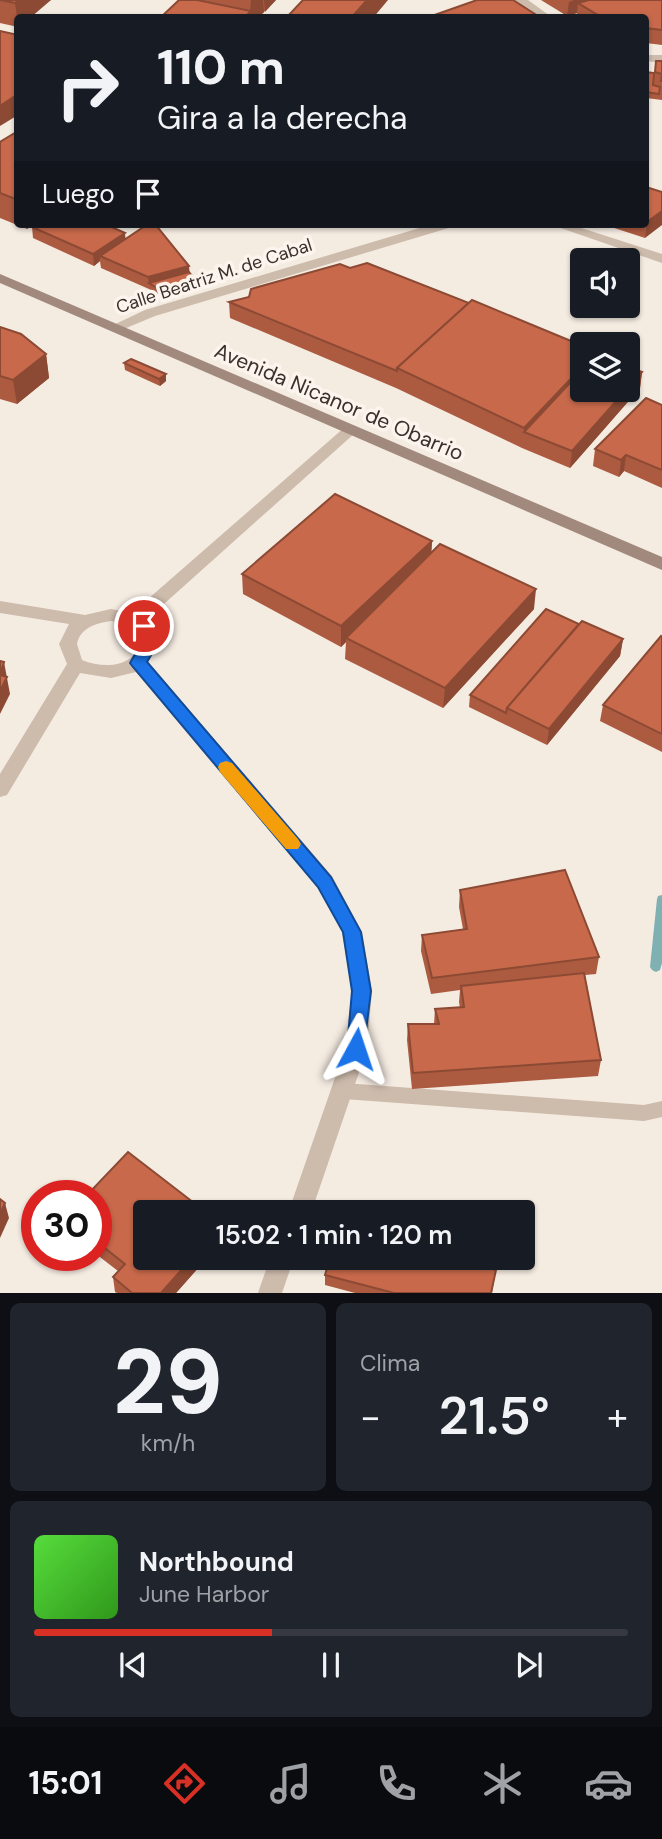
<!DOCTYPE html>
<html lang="es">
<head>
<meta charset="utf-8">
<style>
	:root { --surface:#171b24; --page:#20242c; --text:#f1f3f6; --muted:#9ea1a6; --line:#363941; --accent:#d93025 }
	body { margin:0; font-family:"DM Sans",sans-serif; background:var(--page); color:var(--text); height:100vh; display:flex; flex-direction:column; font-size:26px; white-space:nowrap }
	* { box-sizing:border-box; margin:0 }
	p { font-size:23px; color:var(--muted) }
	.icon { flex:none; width:38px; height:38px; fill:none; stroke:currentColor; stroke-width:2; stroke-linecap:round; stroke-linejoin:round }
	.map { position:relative; height:1293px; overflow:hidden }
	.side { display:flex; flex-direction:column; gap:10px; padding:10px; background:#0d0f14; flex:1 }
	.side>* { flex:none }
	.top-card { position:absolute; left:14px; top:14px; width:635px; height:214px; border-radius:7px; box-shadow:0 2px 5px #0004; background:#171b24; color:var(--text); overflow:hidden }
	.fabs { position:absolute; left:570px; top:248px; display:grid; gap:14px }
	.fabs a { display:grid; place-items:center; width:70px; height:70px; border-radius:7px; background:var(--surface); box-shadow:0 2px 5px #0004; font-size:35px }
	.speed { position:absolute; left:21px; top:1180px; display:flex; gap:14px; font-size:35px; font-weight:700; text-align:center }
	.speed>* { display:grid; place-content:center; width:91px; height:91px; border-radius:50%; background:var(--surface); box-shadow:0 2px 5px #0004; line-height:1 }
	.speed .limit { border:10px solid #d22; background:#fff; color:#111 }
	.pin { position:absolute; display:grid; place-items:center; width:60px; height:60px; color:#fff; margin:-30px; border:4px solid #fff; border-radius:50%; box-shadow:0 2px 7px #0007 }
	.me { position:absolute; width:77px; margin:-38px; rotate:5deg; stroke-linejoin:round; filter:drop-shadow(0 0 5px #0008) }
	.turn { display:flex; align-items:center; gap:24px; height:147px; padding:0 28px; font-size:32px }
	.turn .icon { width:91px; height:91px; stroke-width:2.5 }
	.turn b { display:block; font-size:49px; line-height:60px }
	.then { display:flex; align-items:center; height:66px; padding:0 28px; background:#0003; gap:14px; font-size:26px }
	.big { font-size:52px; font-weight:600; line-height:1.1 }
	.side .card { flex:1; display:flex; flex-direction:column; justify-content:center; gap:10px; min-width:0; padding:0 24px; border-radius:10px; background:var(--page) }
	.side .dial { align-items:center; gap:0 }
	.dial b { font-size:91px; line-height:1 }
	.song { display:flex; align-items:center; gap:21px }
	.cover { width:84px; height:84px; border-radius:10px; background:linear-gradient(135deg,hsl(110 70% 55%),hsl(110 70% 35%)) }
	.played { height:7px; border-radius:4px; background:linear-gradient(90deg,var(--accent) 40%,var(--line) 40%) }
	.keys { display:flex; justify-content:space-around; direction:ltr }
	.heat { display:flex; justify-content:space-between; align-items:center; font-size:38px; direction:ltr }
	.side .tiles { flex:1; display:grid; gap:10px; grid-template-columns:1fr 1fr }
	.card:last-child { grid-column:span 2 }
	.trip { position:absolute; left:133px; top:1200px; width:402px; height:70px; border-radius:7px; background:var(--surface); box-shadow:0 2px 5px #0004; font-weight:600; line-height:70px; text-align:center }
	.dock { display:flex; height:112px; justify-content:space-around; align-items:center; background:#090b0e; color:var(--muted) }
	.dock .icon { width:49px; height:49px }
	.dock .active { color:var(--accent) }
	.dock b { font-size:32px; color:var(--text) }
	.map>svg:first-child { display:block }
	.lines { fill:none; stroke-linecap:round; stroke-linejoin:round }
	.stream { fill:#7fb0b2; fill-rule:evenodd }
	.lane { fill:#cdbbac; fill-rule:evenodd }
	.street { fill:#cdbbac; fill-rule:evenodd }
	.secondary { fill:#a18a7d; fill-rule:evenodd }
	.wall { fill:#ac5a40 }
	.shaded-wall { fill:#8c4a34 }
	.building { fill:#c8694b; stroke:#8c4a34; stroke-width:2 }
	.route { fill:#1a73e8; stroke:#114b97; stroke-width:2 }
	.slow { fill:#f59e0b }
	.labels { text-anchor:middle; stroke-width:7; stroke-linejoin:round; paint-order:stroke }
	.far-street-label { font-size:18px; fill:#3b302b; stroke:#fbf5ee }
	.street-label { font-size:21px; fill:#3b302b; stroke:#fbf5ee }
</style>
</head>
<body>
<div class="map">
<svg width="662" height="1293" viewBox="0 0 662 1293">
	<rect width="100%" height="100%" fill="#f4ebe1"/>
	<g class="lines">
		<path class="stream" d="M662,895V963L660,970L656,972L652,970L650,967L657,899L658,896Z"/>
		<path class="lane" d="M344,1083L644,1105L662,1101V1117L644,1121L344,1099L338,1096L335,1091L338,1086Z"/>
		<g class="street">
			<path d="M514,0H528L553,18H539Z"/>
			<path d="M646,55H662V63L646,61Z"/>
			<path d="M433,224H454L452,227L155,316L119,331L114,332L107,328L145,310Z"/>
			<path d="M549,224H569L662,254V263Z"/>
			<path d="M350,425L358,430L355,433L146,620L158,635L156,648L148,662L332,876L362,932L372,991L367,1049L311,1213H288L345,1049L352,991L342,932L318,888L136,672L111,678L80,673L7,795L0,797V774L67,664L59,644L69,624L0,613V601L85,615L111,609L132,613L345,427ZM111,621L127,624L139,634C142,667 106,670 82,660L77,644C80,628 96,623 111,621Z"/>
			<path d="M270,1258H294L282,1293H258Z"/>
		</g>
		<path class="secondary" d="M0,274L662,557V570L0,283Z"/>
	</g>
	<g class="wall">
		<path d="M0,0H51L18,18V27L0,23Z"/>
		<path d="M179,0H276L258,18H160Z"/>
		<path d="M541,0H662V45L646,43V18H576L577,13L567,16Z"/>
		<path d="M662,61V100L646,98V72L654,73Z"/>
		<path d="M18,131V224H34L27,229L0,218V142Z"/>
		<path d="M646,187L662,192L645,238L602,224H646Z"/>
		<path d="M32,227L125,239L189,272L197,282V288L163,297L149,289L101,268L100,261L94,266L33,238Z"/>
		<path d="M229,302L583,390L642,372L640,388L570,468L522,448L396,388L230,318Z"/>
		<path d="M0,327L46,354L49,378L17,404L0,399Z"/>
		<path d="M124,363L166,374V381L160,386L125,370Z"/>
		<path d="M662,405V488L624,471L619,477L593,466L595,449Z"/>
		<path d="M432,541L431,553L534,609L443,708L345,659L346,642L341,647L243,594L242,574Z"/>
		<path d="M662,637V752L600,721L603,705Z"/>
		<path d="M623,639L620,656L547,745L469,707L470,695Z"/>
		<path d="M460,890L599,957L596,974L585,975L601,1060L598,1076L412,1089L407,1040L408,1024H434L435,1009L460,1008L459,1002L460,990L431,994L421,951L422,935L463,929L459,907Z"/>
		<path d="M96,1195L207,1258L176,1293H117L115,1292L113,1277L118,1271L96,1254Z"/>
		<path d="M496,1270L492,1293H355L325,1285V1275Z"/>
	</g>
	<g class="shaded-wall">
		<path d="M19,0H51L30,18H18V25L15,3Z"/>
		<path d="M251,0H263L264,12L258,18H244L250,11Z"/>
		<path d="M264,0H276L265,12Z"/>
		<path d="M367,0H388L373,18H351Z"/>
		<path d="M574,0H612L578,3L577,13L567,16L569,2Z"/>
		<path d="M18,94V115L0,126V106Z"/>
		<path d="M662,211V225L645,238L647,222Z"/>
		<path d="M26,224H34L27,229Z"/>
		<path d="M125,233L126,244L100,256V261L94,266L93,254Z"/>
		<path d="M189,266L190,278L149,283L148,277Z"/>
		<path d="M197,282V288L163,297L162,291Z"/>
		<path d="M46,354L49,378L17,404L13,380Z"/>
		<path d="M583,366V383L524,432V428Z"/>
		<path d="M642,372L640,388L570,468L572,451L626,390H628V388Z"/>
		<path d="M166,374V381L160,386L159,379Z"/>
		<path d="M626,455L624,471L619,477L621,460Z"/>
		<path d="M432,541L431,561L346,638V642L341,647V626Z"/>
		<path d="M536,589L534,609L443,708L445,688Z"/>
		<path d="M623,639L620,656L547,745L549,729Z"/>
		<path d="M4,662L10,694L0,714V675Z"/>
		<path d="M5,1203L9,1218L0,1238V1214Z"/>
		<path d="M192,1258H207L176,1293H161Z"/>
	</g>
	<g class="building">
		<path d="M0,0H19L15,3Z"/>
		<path d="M179,0H197L251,11L244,18H160Z"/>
		<path d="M303,0H367L351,18H286Z"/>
		<path d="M477,0H513L541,18H426Z"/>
		<path d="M589,0H662V30L646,28V18H603L578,3Z"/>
		<path d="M0,31L18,35V94L0,106Z"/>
		<path d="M656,61H662V81H661L662,74L655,72Z"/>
		<path d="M646,72L654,73L653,85L660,87L659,94L646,92Z"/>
		<path d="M18,131V200L0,193V142Z"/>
		<path d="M646,187L662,192V211L647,222H646Z"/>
		<path d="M36,224H105L125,233L93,254L32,227Z"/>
		<path d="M148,224H155L189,266L148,277L100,256Z"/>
		<path d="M367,263L469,303L397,368V371L229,302L249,297L251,289L340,264L350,268Z"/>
		<path d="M189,272L197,282L162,291L149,283Z"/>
		<path d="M472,300L583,346V366L524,428L397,368Z"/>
		<path d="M0,327L21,334L46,354L13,380L0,376Z"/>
		<path d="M131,359L166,374L159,379L124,363Z"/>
		<path d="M628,367L642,372L628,388Z"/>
		<path d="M583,369V390H626L572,451L524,432Z"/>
		<path d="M646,398L662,405V470L626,455L621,460L595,449Z"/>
		<path d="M335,494L432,541L341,626L242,574Z"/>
		<path d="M440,544L536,589L445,688L346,638Z"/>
		<path d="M546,609L579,624L507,708L506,713L470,695Z"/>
		<path d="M582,621L623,639L549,729L507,708Z"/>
		<path d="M661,636L662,637V734L603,705Z"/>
		<path d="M0,661L4,662L0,675L7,677L0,691Z"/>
		<path d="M565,870L599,957L432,978L422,935L467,929L460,890Z"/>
		<path d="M584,973L601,1060L413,1073L408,1024H439L435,1009L464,1007L461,986Z"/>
		<path d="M128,1152L207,1213H145V1258H192L161,1293H132L113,1277L125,1264L96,1241V1195H87Z"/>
		<path d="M0,1199L5,1203L0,1214Z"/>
		<path d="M330,1258H450L496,1270L491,1293H394L325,1275Z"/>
	</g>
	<path class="route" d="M144,621L150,623C160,639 157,646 147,662L331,877L361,932L371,991L363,1055L356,1057L349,1055L347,1049L352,991L343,932L318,887L133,667L130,663C138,649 145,642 136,626Z"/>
	<path class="slow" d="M226,761L232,763L298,839L301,844L298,849H286L220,772L218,767L220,763Z"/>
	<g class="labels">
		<g class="far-street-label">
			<text transform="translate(214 276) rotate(-18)" y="6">Calle Beatriz M. de Cabal</text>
		</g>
		<g class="street-label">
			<text transform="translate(339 402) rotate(23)" y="7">Avenida Nicanor de Obarrio</text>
		</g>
	</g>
</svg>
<div class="fabs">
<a><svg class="icon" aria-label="sound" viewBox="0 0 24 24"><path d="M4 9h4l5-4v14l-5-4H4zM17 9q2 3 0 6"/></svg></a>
<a><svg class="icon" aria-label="layers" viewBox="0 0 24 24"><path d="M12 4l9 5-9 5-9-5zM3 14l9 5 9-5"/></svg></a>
</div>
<div class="speed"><div class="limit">30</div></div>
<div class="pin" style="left:144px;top:626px;background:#d93025"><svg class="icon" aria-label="arrive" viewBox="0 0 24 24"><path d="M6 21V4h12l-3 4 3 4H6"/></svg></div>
<svg class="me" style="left:356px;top:1049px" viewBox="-20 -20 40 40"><path d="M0-17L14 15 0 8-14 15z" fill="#1a73e8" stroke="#fff" stroke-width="4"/></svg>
<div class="trip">15:02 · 1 min · 120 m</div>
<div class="top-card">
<div class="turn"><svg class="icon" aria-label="right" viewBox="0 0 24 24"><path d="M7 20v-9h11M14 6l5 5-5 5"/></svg><div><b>110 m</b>Gira a la derecha</div></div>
<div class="then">Luego<svg class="icon" aria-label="arrive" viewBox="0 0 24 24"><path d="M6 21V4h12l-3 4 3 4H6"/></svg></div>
</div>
</div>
<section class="side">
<div class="tiles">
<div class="card dial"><b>29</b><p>km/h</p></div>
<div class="card"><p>Clima</p>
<div class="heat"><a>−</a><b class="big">21.5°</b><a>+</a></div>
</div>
<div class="card">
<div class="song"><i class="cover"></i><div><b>Northbound</b><p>June Harbor</p></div></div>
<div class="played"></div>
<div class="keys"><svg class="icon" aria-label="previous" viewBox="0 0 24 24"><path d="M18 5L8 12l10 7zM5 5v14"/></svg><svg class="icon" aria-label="pause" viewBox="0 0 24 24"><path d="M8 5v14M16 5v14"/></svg><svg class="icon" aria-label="next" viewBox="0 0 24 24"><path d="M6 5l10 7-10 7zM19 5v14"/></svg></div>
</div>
</div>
</section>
<nav class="dock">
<b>15:01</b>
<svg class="icon active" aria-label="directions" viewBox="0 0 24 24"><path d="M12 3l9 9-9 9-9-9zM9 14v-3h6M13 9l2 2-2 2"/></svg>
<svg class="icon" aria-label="music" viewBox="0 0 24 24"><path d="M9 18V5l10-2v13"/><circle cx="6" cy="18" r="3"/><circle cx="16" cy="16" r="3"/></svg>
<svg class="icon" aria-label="phone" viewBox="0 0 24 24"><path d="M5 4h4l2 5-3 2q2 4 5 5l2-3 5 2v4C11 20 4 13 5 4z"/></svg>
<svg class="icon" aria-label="climate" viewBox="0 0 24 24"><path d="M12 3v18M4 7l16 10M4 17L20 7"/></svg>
<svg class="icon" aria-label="car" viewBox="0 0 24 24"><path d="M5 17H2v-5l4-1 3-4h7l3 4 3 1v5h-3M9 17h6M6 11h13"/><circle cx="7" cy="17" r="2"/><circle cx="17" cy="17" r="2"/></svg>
</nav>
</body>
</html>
